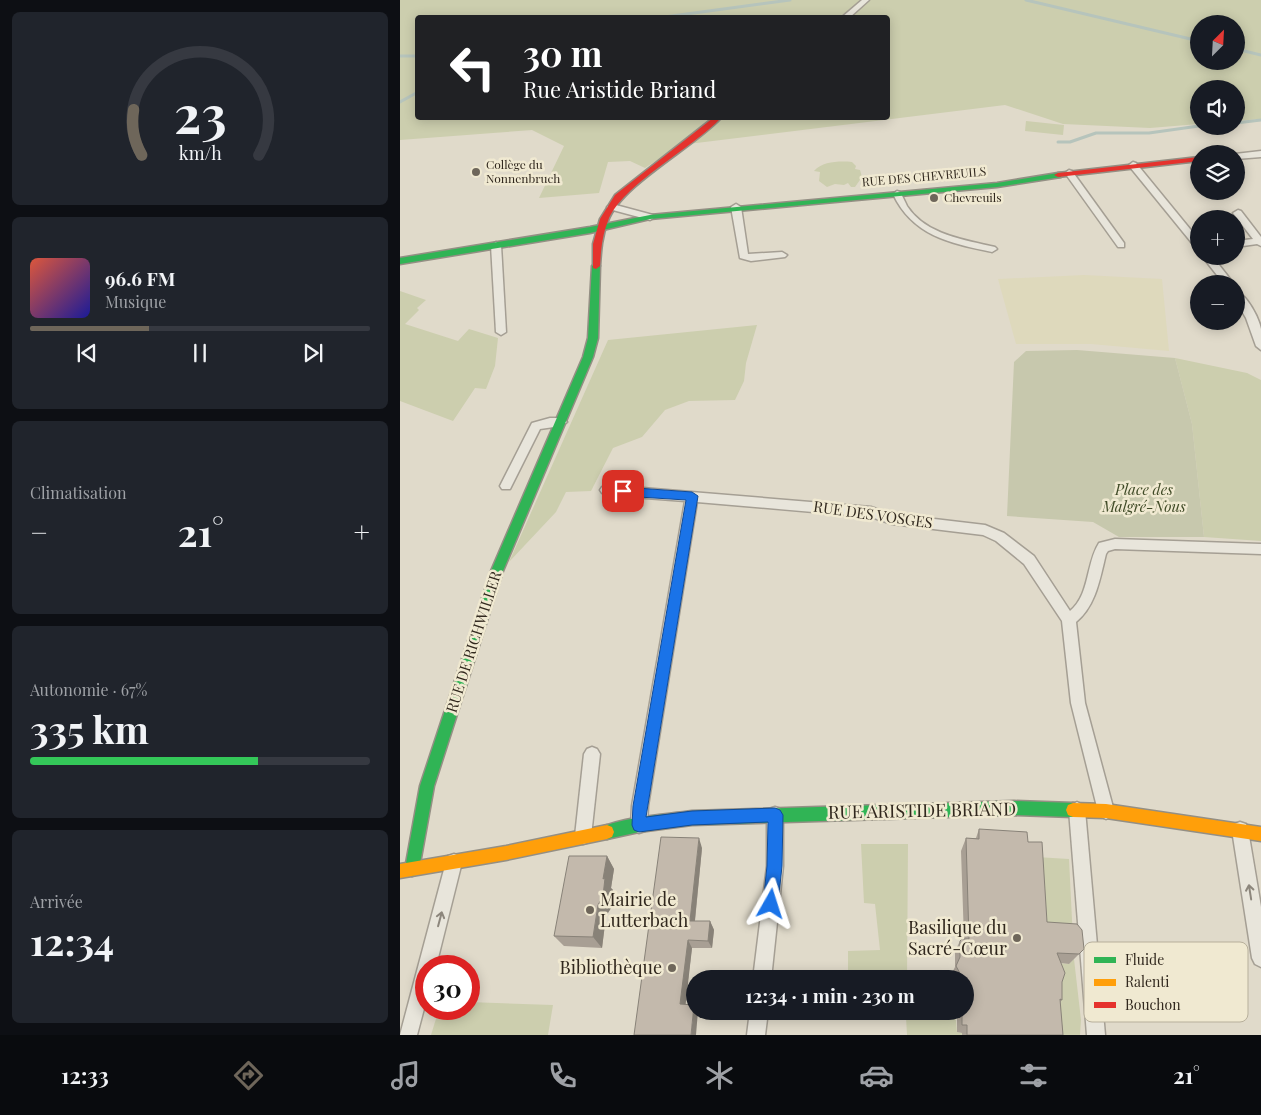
<!DOCTYPE html>
<html lang="fr">
<head>
<meta charset="utf-8">
<style>
	:root { --surface:#171b24; --page:#20242c; --text:#f1f3f6; --muted:#9ea1a6; --line:#363941; --accent:#6e665a }
	body { margin:0; font-family:"Playfair Display",serif; background:var(--page); color:var(--text); height:100vh; display:flex; flex-direction:column; font-size:19px; white-space:nowrap }
	* { box-sizing:border-box; margin:0 }
	p { font-size:16px; color:var(--muted) }
	.icon { flex:none; width:28px; height:28px; fill:none; stroke:currentColor; stroke-width:2; stroke-linecap:round; stroke-linejoin:round }
	.map { position:relative; flex:1; overflow:hidden }
	.sheet { display:flex; flex-direction:column; gap:12px; padding:12px; background:#0d0f14; width:400px }
	.sheet>* { flex:none }
	.guide { position:absolute; left:15px; top:15px; width:475px; height:105px; border-radius:5px; box-shadow:0 2px 12px #0003; background:#202124; color:#fff; overflow:hidden }
	.needle { width:32px; rotate:24deg }
	.tools { position:absolute; left:790px; top:15px; display:grid; gap:10px }
	.tools a { display:grid; place-items:center; width:55px; height:55px; border-radius:50%; background:var(--surface); box-shadow:0 2px 12px #0003; font-size:25px }
	.speed { position:absolute; left:15px; top:955px; display:flex; gap:10px; font-size:25px; font-weight:700; text-align:center }
	.speed>* { display:grid; place-content:center; width:65px; height:65px; border-radius:50%; background:var(--surface); box-shadow:0 2px 12px #0003; line-height:1 }
	.speed .limit { border:8px solid #d22; background:#fff; color:#111 }
	.pin { position:absolute; display:grid; place-items:center; width:42px; height:42px; color:#fff; margin:-21px; border-radius:10px; box-shadow:0 2px 8px #0006 }
	.me { position:absolute; width:55px; margin:-28px; rotate:6deg; stroke-linejoin:round; filter:drop-shadow(0 0 4px #0008) }
	.turn { display:flex; align-items:center; gap:18px; height:105px; padding:0 25px; font-size:22px }
	.turn .icon { width:65px; height:65px; stroke-width:2.5 }
	.turn b { display:block; font-size:35px; line-height:42px }
	.big { font-size:38px; font-weight:700; line-height:1.1 }
	.sheet .card { flex:1; display:flex; flex-direction:column; justify-content:center; gap:8px; min-width:0; padding:0 18px; border-radius:8px; background:var(--page) }
	.sheet .dial { align-items:center; gap:0 }
	.dial svg { height:130px; overflow:visible; fill:none; stroke:var(--line); stroke-width:7; stroke-linecap:round; text-anchor:middle }
	.dial text { fill:var(--text); stroke:none }
	.song { display:flex; align-items:center; gap:15px }
	.cover { width:60px; height:60px; border-radius:8px; background:linear-gradient(135deg,hsl(10 70% 55%),hsl(240 70% 35%)) }
	.played { height:5px; border-radius:2px; background:linear-gradient(90deg,var(--accent) 35%,var(--line) 35%) }
	.keys { display:flex; justify-content:space-around; direction:ltr }
	.heat { display:flex; justify-content:space-between; align-items:center; font-size:28px; direction:ltr }
	.charge { height:8px; border-radius:4px; background:linear-gradient(90deg,#34c759 67%,var(--line) 0) }
	.trip { position:absolute; left:286px; top:970px; width:288px; height:50px; border-radius:25px; background:var(--surface); box-shadow:0 2px 12px #0003; font-weight:700; line-height:50px; text-align:center }
	.tabs { display:flex; height:80px; justify-content:space-around; align-items:center; background:#090b0e; color:var(--muted) }
	.tabs .icon { width:35px; height:35px }
	.tabs .active { color:var(--accent) }
	.tabs b { font-size:22px; color:var(--text) }
	main { display:flex; flex:1; min-height:0 }
	.map>svg:first-child { display:block }
	.farmland { fill:#ded9bc }
	.green { fill:#ccceae; fill-rule:evenodd }
	.cemetery { fill:#c7c8ad }
	.lines { fill:none; stroke-linecap:round; stroke-linejoin:round }
	.stream { stroke:#b6c4bc; stroke-width:3 }
	.street-casing { stroke:#a59f94; stroke-width:3 }
	.fast-casing { stroke:#948f84; stroke-width:3 }
	.slow-casing { stroke:#948f84; stroke-width:3 }
	.jam-casing { stroke:#948f84; stroke-width:3 }
	.street { fill:#e8e5db; fill-rule:evenodd }
	.fast { fill:#30b455; fill-rule:evenodd }
	.slow { fill:#ff9f0a; fill-rule:evenodd }
	.jam { fill:#e5322d; fill-rule:evenodd }
	.wall { fill:#a89f94 }
	.shaded-wall { fill:#888278 }
	.building { fill:#c3b9ac; stroke:#888278 }
	.oneway { stroke:#8c867c }
	.route { fill:#1a73e8; stroke:#114b97 }
	.poi-dot { fill:#6e665a; stroke:#f0e9d1; stroke-width:2 }
	.labels { text-anchor:middle; stroke-width:5; stroke-linejoin:round; paint-order:stroke }
	.far-poi-label { font-size:12px; fill:#31281e; stroke:#f0e9d1; text-anchor:start }
	.far-street-label { font-size:12px; fill:#31281e; stroke:#f0e9d1 }
	.park-label { font-size:15px; font-style:italic; fill:#404b27; stroke:#f0e9d1 }
	.street-label { font-size:15px; fill:#31281e; stroke:#f0e9d1 }
	.near-street-label { font-size:18px; fill:#31281e; stroke:#f0e9d1 }
	.near-poi-label { font-size:18px; fill:#31281e; stroke:#f0e9d1; text-anchor:end }
	.key { fill:#f0e9d1; stroke:#b7af9b; stroke-width:1 }
	.key-label { font-size:14px; fill:#31281e }
</style>
</head>
<body>
<main>
<section class="sheet">
<div class="card dial"><svg viewBox="0 0 100 80">
<path d="M14 69A42 42 0 1 1 86 69"/>
<path d="M14 69A42 42 0 0 1 9 41" stroke="#6e665a"/>
<text x="50" y="56" font-size="32" font-weight="700">23</text>
<text x="50" y="72" font-size="11">km/h</text>
</svg></div>
<div class="card">
<div class="song"><i class="cover"></i><div><b>96.6 FM</b><p>Musique</p></div></div>
<div class="played"></div>
<div class="keys"><svg class="icon" aria-label="previous" viewBox="0 0 24 24"><path d="M18 5L8 12l10 7zM5 5v14"/></svg><svg class="icon" aria-label="pause" viewBox="0 0 24 24"><path d="M8 5v14M16 5v14"/></svg><svg class="icon" aria-label="next" viewBox="0 0 24 24"><path d="M6 5l10 7-10 7zM19 5v14"/></svg></div>
</div>
<div class="card"><p>Climatisation</p>
<div class="heat"><a>−</a><b class="big">21°</b><a>+</a></div>
</div>
<div class="card"><p>Autonomie · 67%</p><b class="big">335 km</b><div class="charge"></div></div>
<div class="card"><p>Arrivée</p><b class="big">12:34</b></div>
</section>
<div class="map">
<svg width="861" height="1035" viewBox="0 0 861 1035">
	<rect width="100%" height="100%" fill="#e0daca"/>
	<path class="farmland" d="M684,275L762,279L769,351L691,344H616L598,279Z"/>
	<g class="green">
		<path d="M0,0H861V119L836,121V89H799V124L750,128L663,124L605,105L280,145L245,168L230,161L208,162L199,193L139,198L164,146L132,130L0,140ZM18,18H488V118H18ZM799,24H836V61H799Z"/>
		<path d="M626,121L664,125L663,135L625,131Z"/>
		<path d="M452,162L456,166L455,169L460,170L462,177L455,187H451L448,183L444,185L435,184L427,187L419,181L420,172L414,171C423,161 440,161 452,162Z"/>
		<path d="M0,291L26,300L17,308L19,310L5,324L58,341L69,329L98,338L95,366L86,389L75,388L53,421L0,401Z"/>
		<path d="M357,325L346,363L344,381L335,400L289,401L265,410L242,437L213,448L191,491L166,492L156,512L109,562L208,340Z"/>
		<path d="M775,358L847,373L861,380V541L804,537L792,424Z"/>
		<path d="M461,844H508L507,979H448V951L480,950L475,904L464,903Z"/>
		<path d="M636,857L669,859L673,940L647,935Z"/>
		<path d="M674,959L681,1020L680,1035H654L648,962L669,964Z"/>
		<path d="M69,1002L153,1005L148,1035H31L39,1009H69Z"/>
		<path d="M448,1011H555L557,1032L562,1033V1035H507L506,1017Z"/>
	</g>
	<path class="cemetery" d="M677,350L775,358L792,424L804,537H719L693,522L607,516L614,362L626,351Z"/>
	<g class="lines">
		<g class="stream">
			<path d="M626,0L799,41"/>
			<path d="M257,18L390,0"/>
			<path d="M836,49L861,55"/>
			<path d="M0,56H18"/>
			<path d="M0,102L18,92"/>
			<path d="M836,123L861,120"/>
			<path d="M658,142H670L696,133H749L799,126"/>
		</g>
		<defs>
			<g id="street">
				<path d="M462,0H469L449,18H441Z"/>
				<path d="M861,151V157L836,159L835,154Z"/>
				<path d="M733,162L736,163L799,240V249L796,248L730,167L729,165Z"/>
				<path d="M669,170L672,171L724,243V247H718L665,173Z"/>
				<path d="M497,191L500,192C503,197 505,202 507,206C526,235 565,240 595,247L597,249L592,252C550,243 513,236 493,194Z"/>
				<path d="M212,204L253,215L255,217L250,220L209,209L207,207Z"/>
				<path d="M336,204L341,207L348,254L382,252L387,255L385,257L351,261L340,258L331,207Z"/>
				<path d="M838,210L841,211L861,237V246L857,244L836,247V241L853,239L833,213Z"/>
				<path d="M96,242L101,245L106,332L101,335L96,332L91,245Z"/>
				<path d="M802,256H812L834,284H824Z"/>
				<path d="M836,291C847,295 859,318 861,329C861,335 861,343 861,350L856,346L846,318L836,301Z"/>
				<path d="M150,418H161L167,422L161,426L140,429L110,489H102L100,486L132,423Z"/>
				<path d="M206,485L471,507L492,514L585,525L604,533L634,556L670,611C690,595 686,563 699,543L715,539L861,544V554L715,549L708,551L706,554C700,578 696,606 676,622L685,703L714,811L712,816L706,819L700,816L698,811L671,703L662,621L624,564L596,541L583,535L492,524L471,517L297,502L248,806L247,825L245,831L239,833L233,831L231,825L232,806L285,501L206,495L202,493L200,490L202,487Z"/>
				<path d="M192,747L197,749L200,754L191,836L189,842L183,844L177,842L175,836L184,754L187,749Z"/>
				<path d="M677,802L683,805L685,810L705,1035H687L669,810L671,805Z"/>
				<path d="M375,807L381,809L383,815V866L371,979H353L367,866V815L369,809Z"/>
				<path d="M840,822L846,824L848,830L861,907V967L855,964L852,958L832,830L834,824Z"/>
				<path d="M54,854L60,856L62,862L36,966H26V1001L17,1035H0L46,862L48,856Z"/>
				<path d="M350,1011H368L365,1035H347Z"/>
			</g>
			<g id="fast">
				<path d="M658,173H661V177L597,187L250,219L190,233L0,264V258L190,227L250,215L597,183Z"/>
				<path d="M196,263L200,266L198,338L193,357L103,571L34,786L19,869L17,874L12,876L7,874L5,869L20,786L91,571L183,357L188,338L192,266Z"/>
				<path d="M614,801L673,803L678,805L680,810L678,815L673,817L614,815L292,825L239,832L207,839L202,837L200,832L202,827C229,816 263,815 292,811Z"/>
			</g>
			<g id="slow">
				<path d="M673,803L706,804L861,827V841L706,818L673,817L668,815L666,810L668,805Z"/>
				<path d="M207,825L212,827L214,832L212,837L207,839L106,860L0,878V864L106,846Z"/>
			</g>
			<g id="jam">
				<path d="M313,118H321C293,148 221,185 208,221C202,236 201,250 200,266L196,269L193,268V244L200,219L215,195Z"/>
				<path d="M799,157V161L658,177L654,175L658,173Z"/>
			</g>
		</defs>
		<use href="#street" class="street-casing"/>
		<use href="#fast" class="fast-casing"/>
		<use href="#slow" class="slow-casing"/>
		<use href="#jam" class="jam-casing"/>
		<use href="#street" class="street"/>
		<use href="#fast" class="fast"/>
		<use href="#slow" class="slow"/>
		<use href="#jam" class="jam"/>
	</g>
	<g class="wall">
		<path d="M579,829L628,842L647,922L684,949L669,964L661,963L662,1000L660,1002L663,1035H562V1033L557,1032V1011H565V979H553L551,975L555,967V951L560,941L564,939L561,851L566,838H576Z"/>
		<path d="M302,848L295,921H310L314,930L312,948H292L285,1004L234,1035Z"/>
		<path d="M207,856L214,869L211,888L213,890L211,908L206,916L202,948L164,946L154,936Z"/>
	</g>
	<g class="shaded-wall">
		<path d="M299,838L302,848L294,929L290,921Z"/>
		<path d="M207,856L214,869L211,888L213,890L211,908L206,916L202,948L193,937Z"/>
		<path d="M310,921L314,930L312,948L308,941Z"/>
		<path d="M288,940L292,948L285,1010L280,1004Z"/>
		<path d="M294,1005L295,1006V1011H298L296,1035H291Z"/>
	</g>
	<g class="building">
		<path d="M579,829L627,832L628,842H642L647,922L677,924L682,930L684,949L679,954L657,953L665,973L662,982V1000L660,999L663,1035H567V1025H562V1011H565V979H562V977L556,966L560,957V941L562,939H569L566,838L579,839Z"/>
		<path d="M261,837L299,838L290,921H310L308,941L288,940L280,1004L294,1005L291,1035H234Z"/>
		<path d="M169,856H207L203,879L205,878L203,896L198,905L193,937L154,936Z"/>
	</g>
	<defs><path id="oneway-shaft" d="M-6 0H5M1.5-3L5.5 0L1.5 3" fill="none" stroke-width="1.6" stroke-linecap="round" stroke-linejoin="round" transform="scale(1.25)"/></defs>
	<g class="oneway">
		<use href="#oneway-shaft" transform="translate(850 892) rotate(-99)"/>
		<use href="#oneway-shaft" transform="translate(40 919) rotate(-75)"/>
	</g>
	<path class="route" d="M223,487L292,492L298,496L246,817L292,811L375,808L380,810L383,815L382,866L378,904L376,909L371,911L365,909L363,904L367,866L368,822L292,825L239,832L234,830L232,825L233,806L286,500L223,496L217,491Z"/>
	<g class="poi-dot">
		<circle cx="76" cy="172" r="5"/>
		<circle cx="534" cy="198" r="5"/>
		<circle cx="190" cy="910" r="5"/>
		<circle cx="617" cy="938" r="5"/>
		<circle cx="272" cy="968" r="5"/>
	</g>
	<g class="labels">
		<g class="far-poi-label">
			<text x="86" y="169">Collège du<tspan x="86" dy="14">Nonnenbruch</tspan></text>
			<text x="544" y="202">Chevreuils</text>
		</g>
		<g class="far-street-label">
			<text transform="translate(524 177) rotate(-5)" y="4">RUE DES CHEVREUILS</text>
		</g>
		<g class="park-label">
			<text x="744" y="495">Place des<tspan x="744" dy="17">Malgré-Nous</tspan></text>
		</g>
		<g class="street-label">
			<text transform="translate(473 515) rotate(8)" y="5">RUE DES VOSGES</text>
			<text transform="translate(74 642) rotate(-72)" y="5">RUE DE RICHWILLER</text>
		</g>
		<g class="near-street-label">
			<text transform="translate(522 811) rotate(-1)" y="6">RUE ARISTIDE BRIAND</text>
		</g>
		<g class="near-poi-label">
			<text x="200" y="906" text-anchor="start">Mairie de<tspan x="200" dy="21">Lutterbach</tspan></text>
			<text x="607" y="934">Basilique du<tspan x="607" dy="21">Sacré-Cœur</tspan></text>
			<text x="262" y="974">Bibliothèque</text>
		</g>
	</g>
	<rect x="684" y="942" width="164" height="80" rx="8" class="key"/>
	<rect x="694" y="957" width="22" height="6" fill="#30b455"/>
	<rect x="694" y="979" width="22" height="7" fill="#ff9f0a"/>
	<rect x="694" y="1002" width="22" height="6" fill="#e5322d"/>
	<g class="key-label">
		<text x="725" y="965">Fluide</text>
		<text x="725" y="987">Ralenti</text>
		<text x="725" y="1010">Bouchon</text>
	</g>
</svg>
<div class="tools">
<a><svg class="needle" viewBox="-14 -14 28 28"><path d="M0-13l5 13h-10z" fill="#e53935"/><path d="M0 13l5-13h-10z" fill="#9ea1a6"/></svg></a>
<a><svg class="icon" aria-label="sound" viewBox="0 0 24 24"><path d="M4 9h4l5-4v14l-5-4H4zM17 9q2 3 0 6"/></svg></a>
<a><svg class="icon" aria-label="layers" viewBox="0 0 24 24"><path d="M12 4l9 5-9 5-9-5zM3 14l9 5 9-5"/></svg></a>
<a>+</a>
<a>−</a>
</div>
<div class="speed"><div class="limit">30</div></div>
<div class="pin" style="left:223px;top:491px;background:#d93025"><svg class="icon" aria-label="arrive" viewBox="0 0 24 24"><path d="M6 21V4h12l-3 4 3 4H6"/></svg></div>
<svg class="me" style="left:371px;top:904px" viewBox="-20 -20 40 40"><path d="M0-17L14 15 0 8-14 15z" fill="#1a73e8" stroke="#fff" stroke-width="4"/></svg>
<div class="trip">12:34 · 1 min · 230 m</div>
<div class="guide">
<div class="turn"><svg class="icon" aria-label="left" viewBox="0 0 24 24"><path d="M17 20v-9H6M10 6l-5 5 5 5"/></svg><div><b>30 m</b>Rue Aristide Briand</div></div>
</div>
</div>
</main>
<nav class="tabs">
<b>12:33</b>
<svg class="icon active" aria-label="directions" viewBox="0 0 24 24"><path d="M12 3l9 9-9 9-9-9zM9 14v-3h6M13 9l2 2-2 2"/></svg>
<svg class="icon" aria-label="music" viewBox="0 0 24 24"><path d="M9 18V5l10-2v13"/><circle cx="6" cy="18" r="3"/><circle cx="16" cy="16" r="3"/></svg>
<svg class="icon" aria-label="phone" viewBox="0 0 24 24"><path d="M5 4h4l2 5-3 2q2 4 5 5l2-3 5 2v4C11 20 4 13 5 4z"/></svg>
<svg class="icon" aria-label="climate" viewBox="0 0 24 24"><path d="M12 3v18M4 7l16 10M4 17L20 7"/></svg>
<svg class="icon" aria-label="car" viewBox="0 0 24 24"><path d="M5 17H2v-5l4-1 3-4h7l3 4 3 1v5h-3M9 17h6M6 11h13"/><circle cx="7" cy="17" r="2"/><circle cx="17" cy="17" r="2"/></svg>
<svg class="icon" aria-label="filters" viewBox="0 0 24 24"><path d="M4 7h16M4 17h16"/><circle cx="9" cy="7" r="2"/><circle cx="15" cy="17" r="2"/></svg>
<b>21°</b>
</nav>
</body>
</html>
